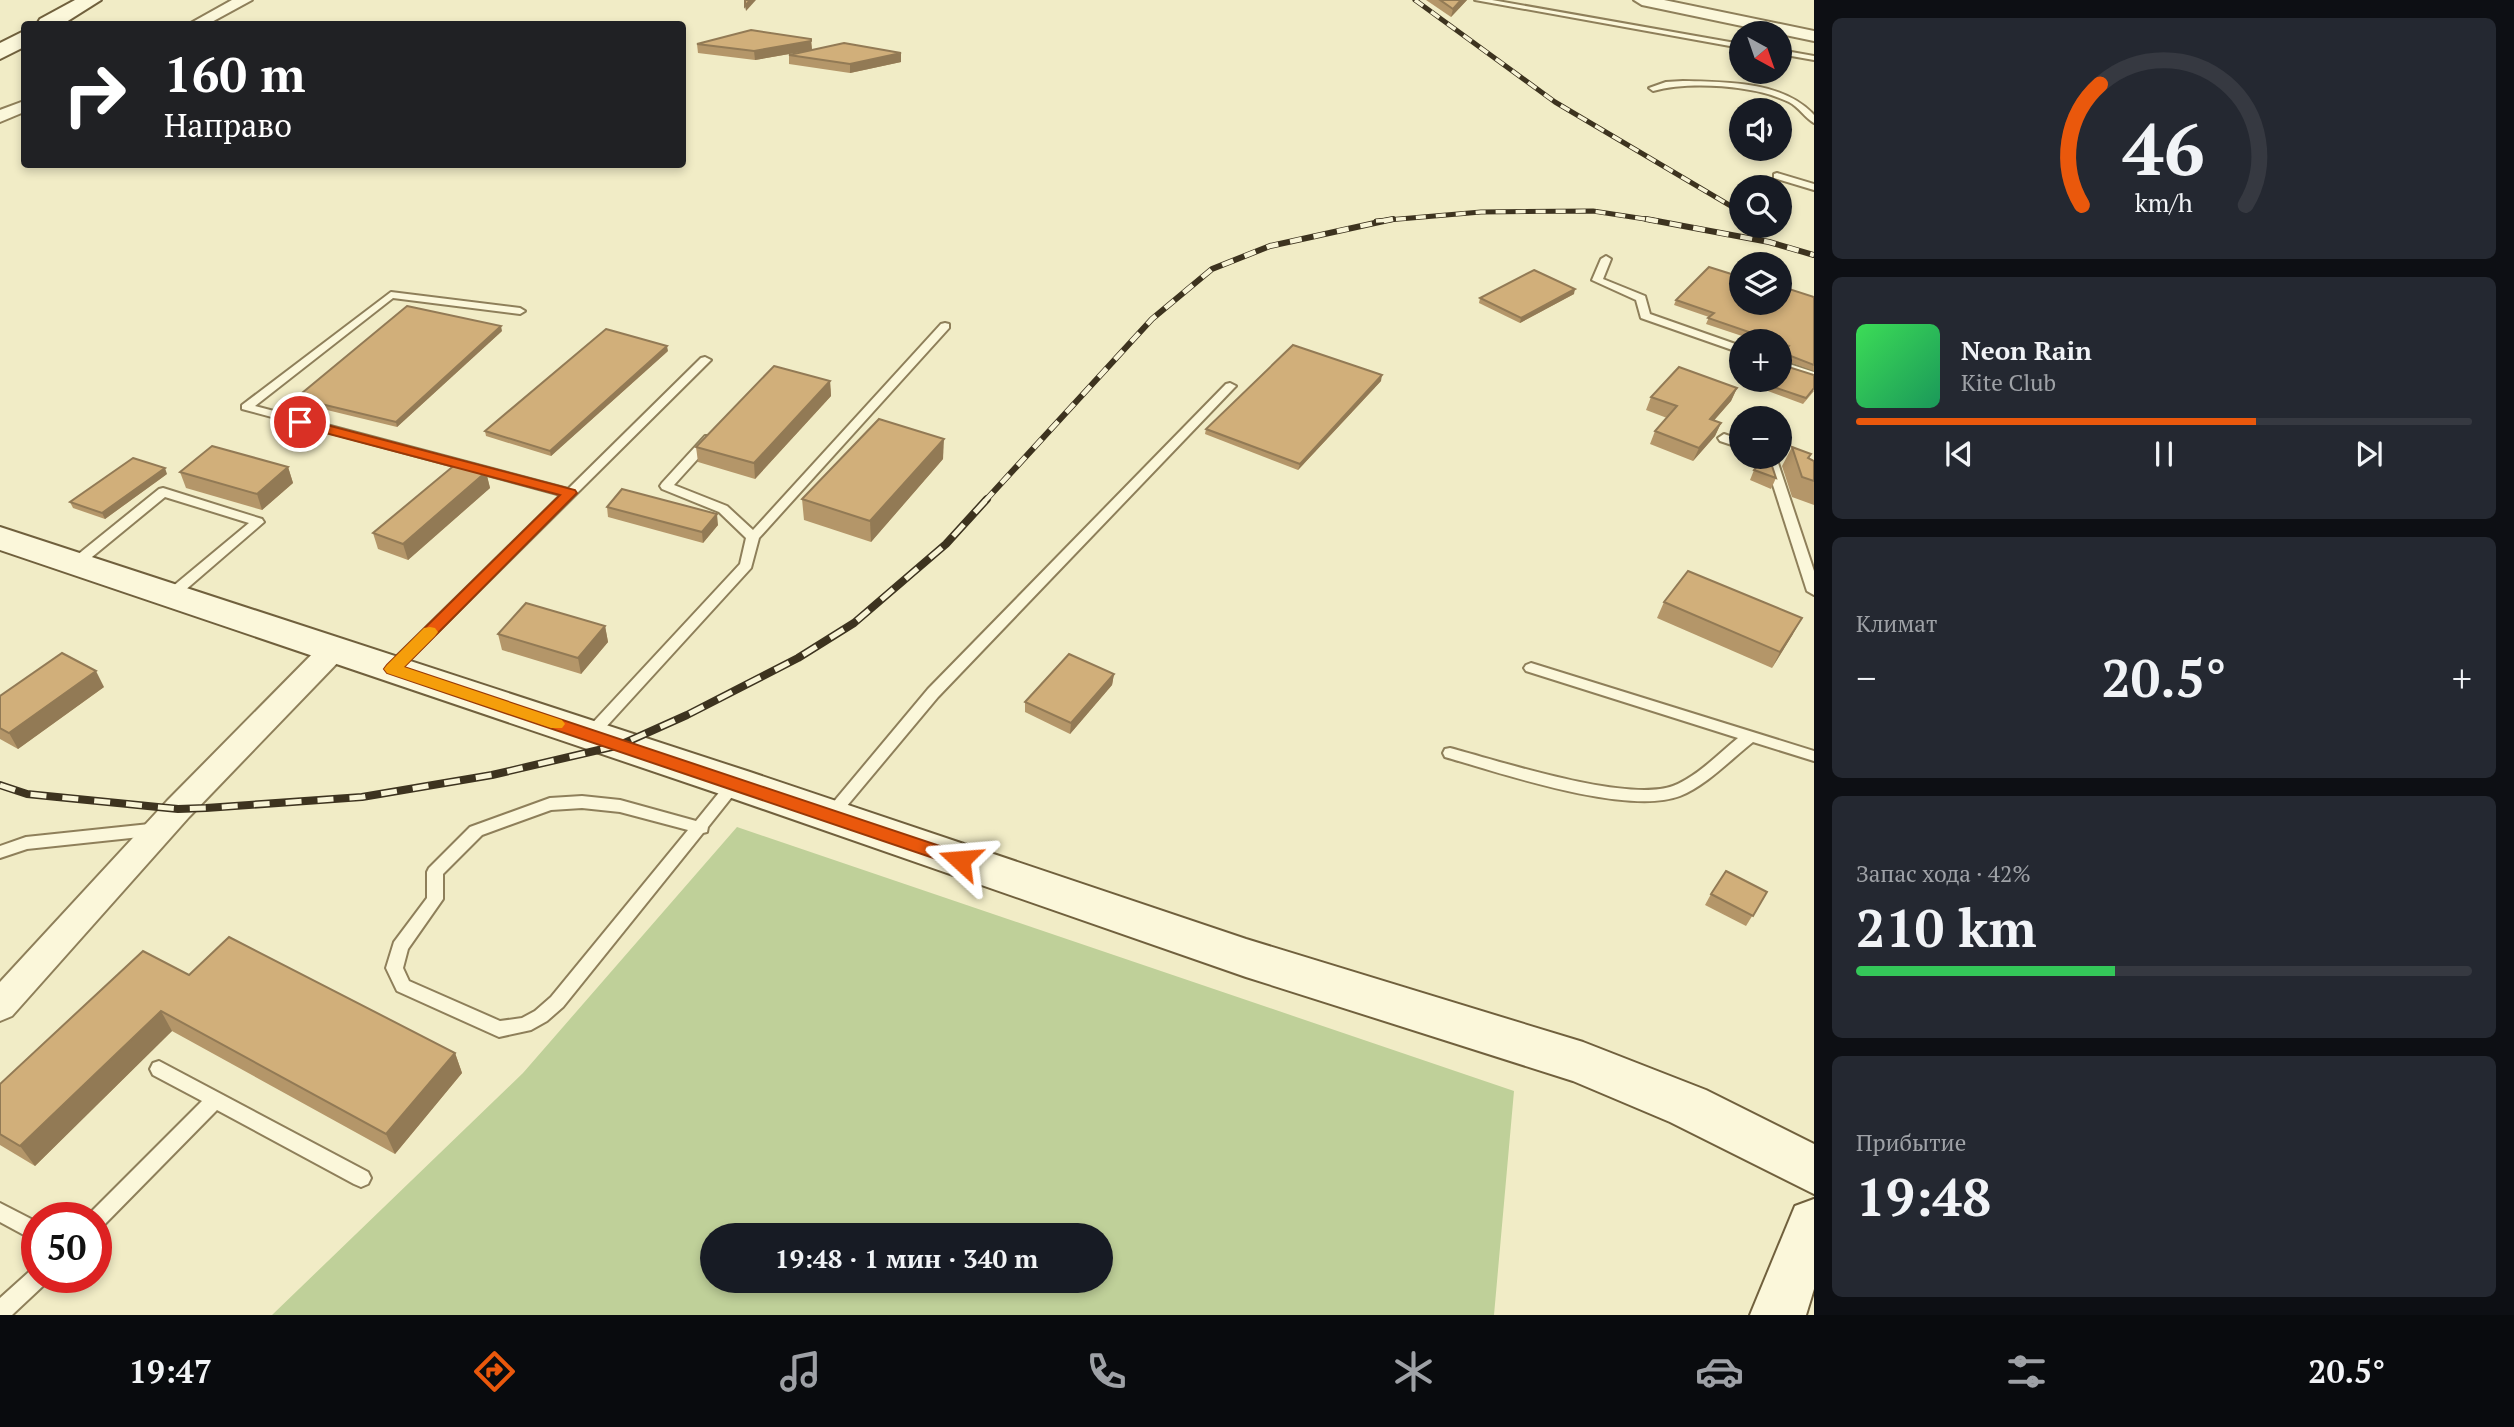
<!DOCTYPE html>
<html lang="ru">
<head>
<meta charset="utf-8">
<style>
	:root { --surface:#171b24; --page:#242831; --text:#f1f3f6; --muted:#9ea1a6; --line:#363941; --accent:#ea580c }
	body { margin:0; font-family:"PT Serif",serif; background:var(--page); color:var(--text); height:100vh; display:flex; flex-direction:column; font-size:26px; white-space:nowrap }
	* { box-sizing:border-box; margin:0 }
	p { font-size:23px; color:var(--muted) }
	.icon { flex:none; width:38px; height:38px; fill:none; stroke:currentColor; stroke-width:2; stroke-linecap:round; stroke-linejoin:round }
	.map { position:relative; flex:1; overflow:hidden }
	.details { display:flex; flex-direction:column; gap:18px; padding:18px; background:#0d0f14; width:700px }
	.details>* { flex:none }
	.top-card { position:absolute; left:21px; top:21px; width:665px; height:147px; border-radius:7px; box-shadow:0 4px 10px #0003; background:#202124; color:#fff; overflow:hidden }
	.needle { width:46px; rotate:140deg }
	.controls { position:absolute; left:1729px; top:21px; display:grid; gap:14px }
	.controls a { display:grid; place-items:center; width:63px; height:63px; border-radius:50%; background:var(--surface); box-shadow:0 4px 10px #0003; font-size:35px }
	.speed { position:absolute; left:21px; top:1202px; display:flex; gap:14px; font-size:35px; font-weight:700; text-align:center }
	.speed>* { display:grid; place-content:center; width:91px; height:91px; border-radius:50%; background:var(--surface); box-shadow:0 4px 10px #0003; line-height:1 }
	.speed .limit { border:10px solid #d22; background:#fff; color:#111 }
	.pin { position:absolute; display:grid; place-items:center; width:60px; height:60px; color:#fff; margin:-30px; border:4px solid #fff; border-radius:50%; box-shadow:0 2px 7px #0007 }
	.me { position:absolute; width:77px; margin:-38px; rotate:289deg; stroke-linejoin:round; filter:drop-shadow(0 0 5px #0008) }
	.turn { display:flex; align-items:center; gap:24px; height:147px; padding:0 28px; font-size:32px }
	.turn .icon { width:91px; height:91px; stroke-width:2.5 }
	.turn b { display:block; font-size:49px; line-height:60px }
	.big { font-size:52px; font-weight:700; line-height:1.1 }
	.details .tile { flex:1; display:flex; flex-direction:column; justify-content:center; gap:10px; min-width:0; padding:0 24px; border-radius:10px; background:var(--page) }
	.details .dial { align-items:center; gap:0 }
	.dial svg { height:182px; overflow:visible; fill:none; stroke:var(--line); stroke-width:7; stroke-linecap:round; text-anchor:middle }
	.dial text { fill:var(--text); stroke:none }
	.song { display:flex; align-items:center; gap:21px }
	.cover { width:84px; height:84px; border-radius:10px; background:linear-gradient(135deg,hsl(130 70% 55%),hsl(150 70% 35%)) }
	.played { height:7px; border-radius:4px; background:linear-gradient(90deg,var(--accent) 65%,var(--line) 65%) }
	.keys { display:flex; justify-content:space-around; direction:ltr }
	.heat { display:flex; justify-content:space-between; align-items:center; font-size:38px; direction:ltr }
	.charge { height:10px; border-radius:5px; background:linear-gradient(90deg,#34c759 42%,var(--line) 0) }
	.trip { position:absolute; left:700px; top:1223px; width:413px; height:70px; border-radius:35px; background:var(--surface); box-shadow:0 4px 10px #0003; font-weight:700; line-height:70px; text-align:center }
	.dock { display:flex; height:112px; justify-content:space-around; align-items:center; background:#090b0e; color:var(--muted) }
	.dock .icon { width:49px; height:49px }
	.dock .on { color:var(--accent) }
	.dock b { font-size:32px; color:var(--text) }
	main { display:flex; flex:1; min-height:0 }
	.map>svg:first-child { display:block }
	.green { fill:#bfd099; fill-rule:evenodd }
	.lines { fill:none; stroke-linecap:round; stroke-linejoin:round }
	.service-casing { stroke:#8e7f5a; stroke-width:4 }
	.minor-casing { stroke:#8e7f5a; stroke-width:4 }
	.secondary-casing { stroke:#70603d; stroke-width:4 }
	.service { fill:#fbf7da; fill-rule:evenodd }
	.minor { fill:#fbf7da; fill-rule:evenodd }
	.secondary { fill:#fbf7da; fill-rule:evenodd }
	.rail-far2-casing { stroke:#3d331f; stroke-width:5 }
	.rail-far1-casing { stroke:#3d331f; stroke-width:6 }
	.rail-casing { stroke:#3d331f; stroke-width:8 }
	.rail-far2 { stroke:#f8f4d6; stroke-width:3.5; stroke-dasharray:10; stroke-linecap:butt }
	.rail-far1 { stroke:#f8f4d6; stroke-width:4.5; stroke-dasharray:12; stroke-linecap:butt }
	.rail { stroke:#f8f4d6; stroke-width:5; stroke-dasharray:16; stroke-linecap:butt }
	.wall { fill:#b49669 }
	.shaded-wall { fill:#927a55 }
	.building { fill:#d1af7a; stroke:#927a55; stroke-width:2 }
	.route { fill:#ea580c; stroke:#983908; stroke-width:2 }
	.slow { fill:#f59e0b }
</style>
</head>
<body>
<main>
<div class="map">
<svg width="1814" height="1315" viewBox="0 0 1814 1315">
	<rect width="100%" height="100%" fill="#f1ecc6"/>
	<path class="green" d="M737,827L1514,1091L1494,1315H272L523,1073ZM712,1236H1101V1281H712Z"/>
	<g class="lines">
		<defs>
			<g id="service">
				<path d="M1475,0H1492L1741,44V48Z"/>
				<path d="M1780,50L1814,56V60L1780,54Z"/>
				<path d="M1683,81C1726,82 1783,81 1814,115V123C1805,118 1799,107 1789,102C1754,85 1690,81 1653,91L1649,88L1666,82Z"/>
				<path d="M1777,173L1814,184V190L1774,178V174Z"/>
				<path d="M1606,256L1611,259L1603,279L1645,296L1650,314L1741,346V353L1641,318L1636,300L1592,280L1601,259Z"/>
				<path d="M391,292L520,308L525,311L520,314L393,298L255,406L568,489L701,358L705,357L711,360L397,672L392,674L385,669L387,666L561,495L242,409V405Z"/>
				<path d="M945,323L949,324V328L759,538L751,568L595,739H585L583,735L585,731L740,564L746,538L719,512L662,489L660,486L662,483L705,436H713V442L674,485L727,506L753,530L941,324Z"/>
				<path d="M1780,361L1814,372V379L1780,368Z"/>
				<path d="M1230,383L1236,386L1234,388L938,697L836,819H826L823,815L826,811L928,689L1226,384Z"/>
				<path d="M1724,434L1741,440V448L1720,441L1718,438Z"/>
				<path d="M1764,457H1776L1814,571V595L1807,591Z"/>
				<path d="M163,488L262,519L264,522L176,598H166L164,595L166,592L249,523L165,497L81,566H71L69,563L71,560L159,489Z"/>
				<path d="M1531,663L1814,751V761L1753,742C1730,760 1707,785 1680,796C1627,816 1500,773 1445,757L1443,753L1445,749L1450,748C1500,761 1626,803 1673,786C1697,777 1719,753 1738,738L1526,671L1524,668L1526,665Z"/>
				<path d="M735,777L740,779L743,783L708,827L707,832L703,833L563,1007L547,1021L531,1030L499,1037L397,991L386,968L394,942L427,898V872L429,868L470,827L550,798L582,796L620,800L696,821L730,779ZM582,808L620,812L688,830L551,997L535,1011L522,1018L500,1021L409,981L403,968L408,949L443,899V874L482,835L551,810Z"/>
				<path d="M159,823L165,825L167,829L165,833L159,835L27,849L0,858V846L26,837Z"/>
				<path d="M159,1061L368,1172L371,1178L368,1184L361,1187L354,1184L217,1110L103,1226L96,1229V1218H87L89,1214L202,1101L153,1075L150,1069L153,1063Z"/>
				<path d="M0,1203L37,1222V1242L0,1222Z"/>
				<path d="M37,1268V1278H47L44,1285L12,1315H0V1298L30,1271Z"/>
			</g>
			<g id="minor">
				<path d="M232,0H252L208,24H189Z"/>
				<path d="M1634,0H1664L1814,31V41L1642,5Z"/>
				<path d="M24,101V112L0,122V110Z"/>
				<path d="M334,640L344,642L348,649L344,656L189,817L12,1016L0,1021V982L167,801L324,642Z"/>
			</g>
			<g id="secondary">
				<path d="M75,0H101L63,24H37L40,19Z"/>
				<path d="M24,31V47L0,59V43Z"/>
				<path d="M0,527L750,772L1246,939L1583,1042L1706,1090L1814,1144V1194L1670,1122L1573,1081L1246,977L720,794L0,550Z"/>
				<path d="M1814,1199V1289L1806,1315H1750L1795,1206Z"/>
			</g>
		</defs>
		<use href="#service" class="service-casing"/>
		<use href="#minor" class="minor-casing"/>
		<use href="#secondary" class="secondary-casing"/>
		<use href="#service" class="service"/>
		<use href="#minor" class="minor"/>
		<use href="#secondary" class="secondary"/>
		<defs>
			<g id="rail-far2">
				<path d="M1415,0L1555,102L1741,212"/>
				<path d="M1376,221L1481,212L1593,211L1658,221"/>
			</g>
			<g id="rail-far1">
				<path d="M1646,219L1769,242L1814,255"/>
				<path d="M985,501L1152,319L1212,269L1270,246L1393,219"/>
			</g>
			<path id="rail" d="M0,785L27,794L178,809L206,808L362,797L492,775L620,745L687,715L798,658L854,623L946,544L987,499"/>
		</defs>
		<use href="#rail-far2" class="rail-far2-casing"/>
		<use href="#rail-far1" class="rail-far1-casing"/>
		<use href="#rail" class="rail-casing"/>
		<use href="#rail-far2" class="rail-far2"/>
		<use href="#rail-far1" class="rail-far1"/>
		<use href="#rail" class="rail"/>
	</g>
	<g class="wall">
		<path d="M1426,0H1467L1451,17Z"/>
		<path d="M811,39L812,50L755,60L698,53L697,44Z"/>
		<path d="M789,55L901,62L850,73L789,64Z"/>
		<path d="M1741,277L1814,297V371L1781,359L1785,351L1780,349V341H1757L1706,324L1709,317L1674,305L1676,300Z"/>
		<path d="M1574,294L1520,323L1479,303L1480,298Z"/>
		<path d="M502,331L397,427L298,403L296,398Z"/>
		<path d="M668,351L551,456L486,436L485,431Z"/>
		<path d="M1782,365L1814,391L1803,404L1757,387L1759,382Z"/>
		<path d="M830,381L831,396L755,479L698,462L696,447Z"/>
		<path d="M1381,381L1298,470L1205,434L1206,429Z"/>
		<path d="M1737,388L1731,401L1714,420L1721,423L1715,436L1693,461L1650,444L1655,431L1667,418L1646,410L1651,397Z"/>
		<path d="M1792,447L1811,454L1809,459L1814,461V505L1792,497L1782,466Z"/>
		<path d="M943,459L871,542L804,520L802,499Z"/>
		<path d="M288,467L293,483L262,510L186,488L180,472Z"/>
		<path d="M1754,470L1776,478L1771,489L1750,480Z"/>
		<path d="M486,472L490,488L408,560L378,549L373,533Z"/>
		<path d="M167,474L105,519L73,508L70,502Z"/>
		<path d="M607,507L718,525L703,543L608,517Z"/>
		<path d="M1664,602L1793,634L1772,668L1657,618Z"/>
		<path d="M605,626L608,642L581,674L502,650L498,634Z"/>
		<path d="M1114,674L1112,685L1070,734L1025,712V702Z"/>
		<path d="M104,687L18,749L0,739V696Z"/>
		<path d="M1767,892L1746,926L1705,905L1711,894Z"/>
		<path d="M189,975L455,1053L462,1073L395,1154L172,1031L35,1166L0,1145V1084Z"/>
	</g>
	<g class="shaded-wall">
		<path d="M750,0H756L746,11L745,6Z"/>
		<path d="M1461,0H1467L1451,17L1453,9Z"/>
		<path d="M811,41L812,50L755,60L754,51Z"/>
		<path d="M901,53V62L850,73V64Z"/>
		<path d="M1575,289L1574,294L1520,323L1521,318Z"/>
		<path d="M501,326L502,331L397,427L396,422Z"/>
		<path d="M667,346L668,351L551,456L550,451Z"/>
		<path d="M1382,375L1381,381L1298,470L1300,464Z"/>
		<path d="M830,381L831,396L755,479L754,463Z"/>
		<path d="M1737,388L1731,401L1704,432L1710,419Z"/>
		<path d="M1721,423L1715,436L1693,461L1699,448Z"/>
		<path d="M944,439L943,459L871,542L870,521Z"/>
		<path d="M288,467L293,483L262,510L257,494Z"/>
		<path d="M165,468L167,474L105,519L102,513Z"/>
		<path d="M486,472L490,488L408,560L403,544Z"/>
		<path d="M717,514L718,525L703,543L702,532Z"/>
		<path d="M1802,618L1793,634L1772,668L1780,652Z"/>
		<path d="M605,626L608,642L581,674L578,658Z"/>
		<path d="M96,671L104,687L18,749L9,733Z"/>
		<path d="M1114,674L1112,685L1070,734L1071,723Z"/>
		<path d="M161,1011L172,1031L35,1166L20,1146Z"/>
		<path d="M455,1053L462,1073L395,1154L386,1134Z"/>
	</g>
	<g class="building">
		<path d="M745,0H750L745,6Z"/>
		<path d="M1440,0H1461L1453,9Z"/>
		<path d="M751,30L811,39V41L754,51L697,44Z"/>
		<path d="M844,43L901,53L850,64L789,55Z"/>
		<path d="M1709,267L1741,277V303H1780V286L1814,297V365L1783,353L1789,346L1780,343V341H1775L1708,318L1714,313L1676,300Z"/>
		<path d="M1534,270L1575,289L1521,318L1480,298Z"/>
		<path d="M407,306L501,326L396,422L296,398Z"/>
		<path d="M606,329L667,346L550,451L485,431Z"/>
		<path d="M1293,345L1382,375L1300,464L1206,429Z"/>
		<path d="M1780,357L1782,365L1814,375V388L1806,398L1759,382L1761,380H1780Z"/>
		<path d="M774,366L830,381L754,463L696,447Z"/>
		<path d="M1679,367L1737,388L1710,419L1721,423L1699,448L1655,431L1677,406L1651,397Z"/>
		<path d="M879,419L944,439L870,521L802,499Z"/>
		<path d="M212,446L288,467L257,494L180,472Z"/>
		<path d="M1792,447L1811,454L1808,458L1814,461V481L1802,477Z"/>
		<path d="M1765,457H1769L1776,478L1754,470Z"/>
		<path d="M133,458L165,468L102,513L70,502Z"/>
		<path d="M457,463L486,472L403,544L373,533Z"/>
		<path d="M622,489L717,514L702,532L607,507Z"/>
		<path d="M1688,571L1802,618L1780,652L1664,602Z"/>
		<path d="M526,603L605,626L578,658L498,634Z"/>
		<path d="M62,653L96,671L9,733L0,728V696Z"/>
		<path d="M1069,654L1114,674L1071,723L1025,702Z"/>
		<path d="M1726,871L1767,892L1753,916L1711,894Z"/>
		<path d="M229,937L455,1053L386,1134L161,1011L20,1146L0,1134V1084L143,951L189,975Z"/>
	</g>
	<path class="route" d="M300,418L575,490L577,493L404,667L967,855L969,860L967,865H954L387,673L384,669L387,665L560,495L295,425V419Z"/>
	<path class="slow" d="M430,627L435,628L438,632L435,636L404,667L562,720L565,724L562,728H551L387,673L384,669L387,665L424,628Z"/>
</svg>
<div class="controls">
<a><svg class="needle" viewBox="-14 -14 28 28"><path d="M0-13l5 13h-10z" fill="#e53935"/><path d="M0 13l5-13h-10z" fill="#9ea1a6"/></svg></a>
<a><svg class="icon" aria-label="sound" viewBox="0 0 24 24"><path d="M4 9h4l5-4v14l-5-4H4zM17 9q2 3 0 6"/></svg></a>
<a><svg class="icon" aria-label="search" viewBox="0 0 24 24"><circle cx="10" cy="10" r="6"/><path d="M15 15l6 6"/></svg></a>
<a><svg class="icon" aria-label="layers" viewBox="0 0 24 24"><path d="M12 4l9 5-9 5-9-5zM3 14l9 5 9-5"/></svg></a>
<a>+</a>
<a>−</a>
</div>
<div class="speed"><div class="limit">50</div></div>
<div class="pin" style="left:300px;top:422px;background:#d93025"><svg class="icon" aria-label="arrive" viewBox="0 0 24 24"><path d="M6 21V4h12l-3 4 3 4H6"/></svg></div>
<svg class="me" style="left:960px;top:860px" viewBox="-20 -20 40 40"><path d="M0-17L14 15 0 8-14 15z" fill="#ea580c" stroke="#fff" stroke-width="4"/></svg>
<div class="trip">19:48 · 1 мин · 340 m</div>
<div class="top-card">
<div class="turn"><svg class="icon" aria-label="right" viewBox="0 0 24 24"><path d="M7 20v-9h11M14 6l5 5-5 5"/></svg><div><b>160 m</b>Направо</div></div>
</div>
</div>
<section class="details">
<div class="tile dial"><svg viewBox="0 0 100 80">
<path d="M14 69A42 42 0 1 1 86 69"/>
<path d="M14 69A42 42 0 0 1 22 16" stroke="#ea580c"/>
<text x="50" y="56" font-size="32" font-weight="700">46</text>
<text x="50" y="72" font-size="11">km/h</text>
</svg></div>
<div class="tile">
<div class="song"><i class="cover"></i><div><b>Neon Rain</b><p>Kite Club</p></div></div>
<div class="played"></div>
<div class="keys"><svg class="icon" aria-label="previous" viewBox="0 0 24 24"><path d="M18 5L8 12l10 7zM5 5v14"/></svg><svg class="icon" aria-label="pause" viewBox="0 0 24 24"><path d="M8 5v14M16 5v14"/></svg><svg class="icon" aria-label="next" viewBox="0 0 24 24"><path d="M6 5l10 7-10 7zM19 5v14"/></svg></div>
</div>
<div class="tile"><p>Климат</p>
<div class="heat"><a>−</a><b class="big">20.5°</b><a>+</a></div>
</div>
<div class="tile"><p>Запас хода · 42%</p><b class="big">210 km</b><div class="charge"></div></div>
<div class="tile"><p>Прибытие</p><b class="big">19:48</b></div>
</section>
</main>
<nav class="dock">
<b>19:47</b>
<svg class="icon on" aria-label="directions" viewBox="0 0 24 24"><path d="M12 3l9 9-9 9-9-9zM9 14v-3h6M13 9l2 2-2 2"/></svg>
<svg class="icon" aria-label="music" viewBox="0 0 24 24"><path d="M9 18V5l10-2v13"/><circle cx="6" cy="18" r="3"/><circle cx="16" cy="16" r="3"/></svg>
<svg class="icon" aria-label="phone" viewBox="0 0 24 24"><path d="M5 4h4l2 5-3 2q2 4 5 5l2-3 5 2v4C11 20 4 13 5 4z"/></svg>
<svg class="icon" aria-label="climate" viewBox="0 0 24 24"><path d="M12 3v18M4 7l16 10M4 17L20 7"/></svg>
<svg class="icon" aria-label="car" viewBox="0 0 24 24"><path d="M5 17H2v-5l4-1 3-4h7l3 4 3 1v5h-3M9 17h6M6 11h13"/><circle cx="7" cy="17" r="2"/><circle cx="17" cy="17" r="2"/></svg>
<svg class="icon" aria-label="filters" viewBox="0 0 24 24"><path d="M4 7h16M4 17h16"/><circle cx="9" cy="7" r="2"/><circle cx="15" cy="17" r="2"/></svg>
<b>20.5°</b>
</nav>
</body>
</html>
